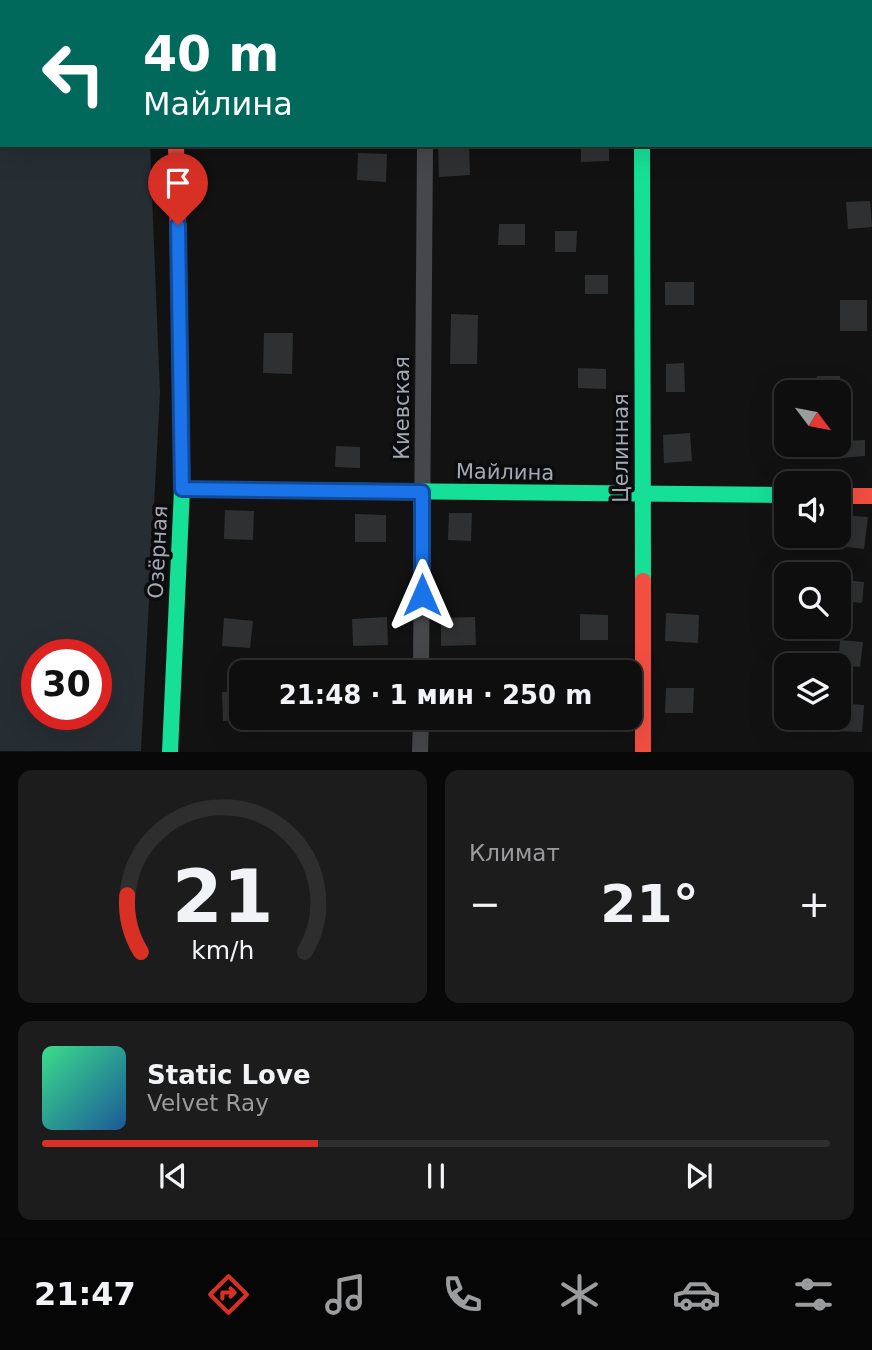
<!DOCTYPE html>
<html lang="ru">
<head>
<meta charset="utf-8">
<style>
	:root { --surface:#0e0e0e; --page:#1c1c1c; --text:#f1f3f6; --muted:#9b9c9e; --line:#2e2e2e; --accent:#d93025 }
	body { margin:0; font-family:"DejaVu Sans",sans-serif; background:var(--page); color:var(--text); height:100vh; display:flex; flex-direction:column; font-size:26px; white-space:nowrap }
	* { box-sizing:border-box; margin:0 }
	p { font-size:23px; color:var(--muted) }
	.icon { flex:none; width:38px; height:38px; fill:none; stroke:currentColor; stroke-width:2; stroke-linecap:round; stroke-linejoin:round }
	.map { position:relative; height:752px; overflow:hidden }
	.drawer { display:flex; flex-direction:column; gap:18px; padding:18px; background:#080808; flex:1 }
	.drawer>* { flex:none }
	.top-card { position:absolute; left:0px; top:0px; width:873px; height:147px; box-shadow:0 7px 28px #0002,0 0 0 2px var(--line); background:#00695c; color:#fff; overflow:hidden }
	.needle { width:46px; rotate:122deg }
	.buttons { position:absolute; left:774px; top:380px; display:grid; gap:14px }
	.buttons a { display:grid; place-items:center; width:77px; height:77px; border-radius:14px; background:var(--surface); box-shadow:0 7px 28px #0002,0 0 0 2px var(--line); font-size:35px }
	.speed { position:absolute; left:21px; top:639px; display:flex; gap:14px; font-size:35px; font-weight:700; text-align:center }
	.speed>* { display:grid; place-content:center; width:91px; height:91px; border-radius:50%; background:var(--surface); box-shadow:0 7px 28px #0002,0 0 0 2px var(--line); line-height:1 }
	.speed .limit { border:10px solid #d22; background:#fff; color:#111 }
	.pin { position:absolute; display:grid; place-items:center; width:60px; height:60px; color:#fff; margin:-72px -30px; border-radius:50% 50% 50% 0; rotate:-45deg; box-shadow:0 0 7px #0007 }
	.pin .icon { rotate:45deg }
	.me { position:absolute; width:77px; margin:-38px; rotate:0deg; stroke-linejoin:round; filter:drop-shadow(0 0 5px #0008) }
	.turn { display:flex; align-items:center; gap:24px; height:147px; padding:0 28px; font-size:32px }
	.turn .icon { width:91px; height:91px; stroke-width:2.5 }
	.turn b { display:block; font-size:49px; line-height:60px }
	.big { font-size:52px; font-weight:700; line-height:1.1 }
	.drawer .tile { flex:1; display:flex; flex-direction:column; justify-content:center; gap:10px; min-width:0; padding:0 24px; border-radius:14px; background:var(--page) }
	.drawer .dial { align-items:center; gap:0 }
	.dial svg { height:182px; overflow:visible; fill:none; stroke:var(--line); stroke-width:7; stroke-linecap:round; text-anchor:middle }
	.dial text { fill:var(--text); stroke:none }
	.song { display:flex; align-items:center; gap:21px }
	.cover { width:84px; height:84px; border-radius:10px; background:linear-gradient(135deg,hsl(150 70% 55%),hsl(210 70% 35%)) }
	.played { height:7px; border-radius:4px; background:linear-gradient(90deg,var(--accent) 35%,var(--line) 35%) }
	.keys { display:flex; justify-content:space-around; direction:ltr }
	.heat { display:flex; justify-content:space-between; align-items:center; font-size:38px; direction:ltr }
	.drawer .tiles { flex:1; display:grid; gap:18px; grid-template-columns:1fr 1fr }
	.tile:last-child { grid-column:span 2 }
	.trip { position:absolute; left:229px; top:660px; width:413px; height:70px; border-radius:14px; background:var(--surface); box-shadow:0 7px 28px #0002,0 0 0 2px var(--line); font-weight:700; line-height:70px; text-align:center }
	.dock { display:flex; height:112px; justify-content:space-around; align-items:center; background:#060606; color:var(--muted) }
	.dock .icon { width:49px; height:49px }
	.dock .on { color:var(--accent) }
	.dock b { font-size:32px; color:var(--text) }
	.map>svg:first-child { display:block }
	.water { fill:#262d33; fill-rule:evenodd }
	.building { fill:#2f3032 }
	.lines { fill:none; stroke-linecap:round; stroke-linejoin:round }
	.street { stroke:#46474b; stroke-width:16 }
	.fast { stroke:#16e098; stroke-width:16 }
	.slow { stroke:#ffcf43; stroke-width:16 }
	.jam { stroke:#f24e42; stroke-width:16 }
	.route-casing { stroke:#114b97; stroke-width:18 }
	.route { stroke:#1a73e8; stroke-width:12 }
	.labels { text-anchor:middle; stroke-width:7; stroke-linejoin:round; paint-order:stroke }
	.street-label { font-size:21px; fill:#a3a8b3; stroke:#0c0c0e }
</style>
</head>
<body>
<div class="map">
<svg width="872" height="752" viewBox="0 0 872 752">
	<rect width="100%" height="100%" fill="#121212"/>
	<path class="water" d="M0,0H144L2,2V145H150L160,393L141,751H0ZM37,654H96V714H37Z"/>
	<g class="building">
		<path d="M438,145H469L470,175L439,177Z"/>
		<path d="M581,145H609V161L581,162Z"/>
		<path d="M358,153L387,154L386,182L357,180Z"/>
		<path d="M870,201L872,227L848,229L846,202Z"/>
		<path d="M499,224H525V245H498Z"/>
		<path d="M555,231H577L576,252H555Z"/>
		<rect x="585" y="275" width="23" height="19"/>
		<rect x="665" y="282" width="29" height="23"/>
		<rect x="840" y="300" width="27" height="31"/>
		<path d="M451,314L478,315L477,364H450Z"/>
		<path d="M264,333H293L292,374L263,373Z"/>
		<path d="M684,363L685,392H666V364Z"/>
		<path d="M578,368L606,369V389L578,388Z"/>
		<path d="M817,376H840L841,392H817Z"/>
		<path d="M690,433L692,461L664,463L663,435Z"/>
		<path d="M865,440V456L842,458L841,441Z"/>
		<path d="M336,446L360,447V468L335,467Z"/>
		<path d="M225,510L254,511L253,540L224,539Z"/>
		<path d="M449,513H472L471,541L448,540Z"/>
		<path d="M355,514L386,515V542H355Z"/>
		<path d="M842,515L868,517L864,549L839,546Z"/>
		<path d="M843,580L864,582L862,603L841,601Z"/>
		<path d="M666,613L699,615L698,643L665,641Z"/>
		<path d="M580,614L608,615V640H580Z"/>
		<path d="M387,617L388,645L353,646L352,619Z"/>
		<path d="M475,617L476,645L441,646V618Z"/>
		<path d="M224,618L253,621L250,648L222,646Z"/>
		<path d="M840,640L863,642L860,667L838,665Z"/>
		<path d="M666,688H694L693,713H665Z"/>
		<path d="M242,691V720L223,721L222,692Z"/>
		<path d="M838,703L864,705L862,732L837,731Z"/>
	</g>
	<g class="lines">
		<g class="street">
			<path d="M642,0V2"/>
			<path d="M426,2V0"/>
			<path d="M421,672L425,145"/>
			<path d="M420,752L421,718"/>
		</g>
		<g class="fast">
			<path d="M642,145L643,581"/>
			<path d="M182,489L786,495"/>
			<path d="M170,752L182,489L180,350"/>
		</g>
		<path class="slow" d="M174,0V2"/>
		<g class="jam">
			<path d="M176,145L180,350"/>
			<path d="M838,496H872"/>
			<path d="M643,581V752"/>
		</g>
	</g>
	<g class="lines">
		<defs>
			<path id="route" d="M178,225L182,489L422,492V595"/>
		</defs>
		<use href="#route" class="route-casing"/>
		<use href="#route" class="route"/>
	</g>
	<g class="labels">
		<g class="street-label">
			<text transform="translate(402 408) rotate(-90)" y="7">Киевская</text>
			<text transform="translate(621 448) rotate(-90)" y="7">Целинная</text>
			<text transform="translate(505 472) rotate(1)" y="7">Майлина</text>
			<text transform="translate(158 552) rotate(-87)" y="7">Озёрная</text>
		</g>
	</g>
</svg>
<div class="buttons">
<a><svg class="needle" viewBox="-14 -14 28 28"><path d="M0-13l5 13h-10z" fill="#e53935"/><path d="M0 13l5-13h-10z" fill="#9b9c9e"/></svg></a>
<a><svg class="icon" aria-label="sound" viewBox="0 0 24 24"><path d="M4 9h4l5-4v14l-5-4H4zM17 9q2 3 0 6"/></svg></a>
<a><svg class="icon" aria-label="search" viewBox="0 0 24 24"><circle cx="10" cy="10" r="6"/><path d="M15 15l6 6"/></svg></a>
<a><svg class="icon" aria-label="layers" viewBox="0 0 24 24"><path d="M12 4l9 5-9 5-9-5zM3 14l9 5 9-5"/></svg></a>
</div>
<div class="speed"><div class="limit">30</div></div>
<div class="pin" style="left:178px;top:225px;background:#d93025"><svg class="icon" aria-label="arrive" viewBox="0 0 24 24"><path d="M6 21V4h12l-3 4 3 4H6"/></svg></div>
<svg class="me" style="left:422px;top:595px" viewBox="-20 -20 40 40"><path d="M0-17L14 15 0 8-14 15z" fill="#1a73e8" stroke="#fff" stroke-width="4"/></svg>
<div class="trip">21:48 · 1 мин · 250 m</div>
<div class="top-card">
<div class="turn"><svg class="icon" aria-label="left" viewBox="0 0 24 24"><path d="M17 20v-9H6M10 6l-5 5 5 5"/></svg><div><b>40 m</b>Майлина</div></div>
</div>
</div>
<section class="drawer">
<div class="tiles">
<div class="tile dial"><svg viewBox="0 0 100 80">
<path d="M14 69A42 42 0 1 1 86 69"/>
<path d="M14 69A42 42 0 0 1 8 44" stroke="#d93025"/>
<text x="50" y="56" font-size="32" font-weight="700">21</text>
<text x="50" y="72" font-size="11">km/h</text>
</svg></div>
<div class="tile"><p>Климат</p>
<div class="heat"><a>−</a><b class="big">21°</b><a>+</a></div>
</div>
<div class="tile">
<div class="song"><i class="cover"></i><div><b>Static Love</b><p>Velvet Ray</p></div></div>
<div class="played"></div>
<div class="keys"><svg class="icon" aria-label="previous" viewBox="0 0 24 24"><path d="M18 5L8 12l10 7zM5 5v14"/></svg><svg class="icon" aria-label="pause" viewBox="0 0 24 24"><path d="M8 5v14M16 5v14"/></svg><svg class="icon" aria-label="next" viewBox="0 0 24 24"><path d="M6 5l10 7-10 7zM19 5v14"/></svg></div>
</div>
</div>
</section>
<nav class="dock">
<b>21:47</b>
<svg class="icon on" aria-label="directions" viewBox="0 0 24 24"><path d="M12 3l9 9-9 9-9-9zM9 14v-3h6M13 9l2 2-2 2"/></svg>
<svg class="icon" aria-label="music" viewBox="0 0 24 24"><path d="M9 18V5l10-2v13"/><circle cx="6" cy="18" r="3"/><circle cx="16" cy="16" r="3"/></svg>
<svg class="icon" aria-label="phone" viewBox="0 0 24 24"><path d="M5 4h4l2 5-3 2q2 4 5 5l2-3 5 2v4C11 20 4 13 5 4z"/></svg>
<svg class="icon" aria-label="climate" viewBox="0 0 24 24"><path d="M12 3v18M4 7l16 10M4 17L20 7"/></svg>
<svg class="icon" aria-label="car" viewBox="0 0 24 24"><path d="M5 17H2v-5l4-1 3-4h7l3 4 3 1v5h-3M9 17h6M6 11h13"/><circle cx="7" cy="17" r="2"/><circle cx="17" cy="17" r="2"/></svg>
<svg class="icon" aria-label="filters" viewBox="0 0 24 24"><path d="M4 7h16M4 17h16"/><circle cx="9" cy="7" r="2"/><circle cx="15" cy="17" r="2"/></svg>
</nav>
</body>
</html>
